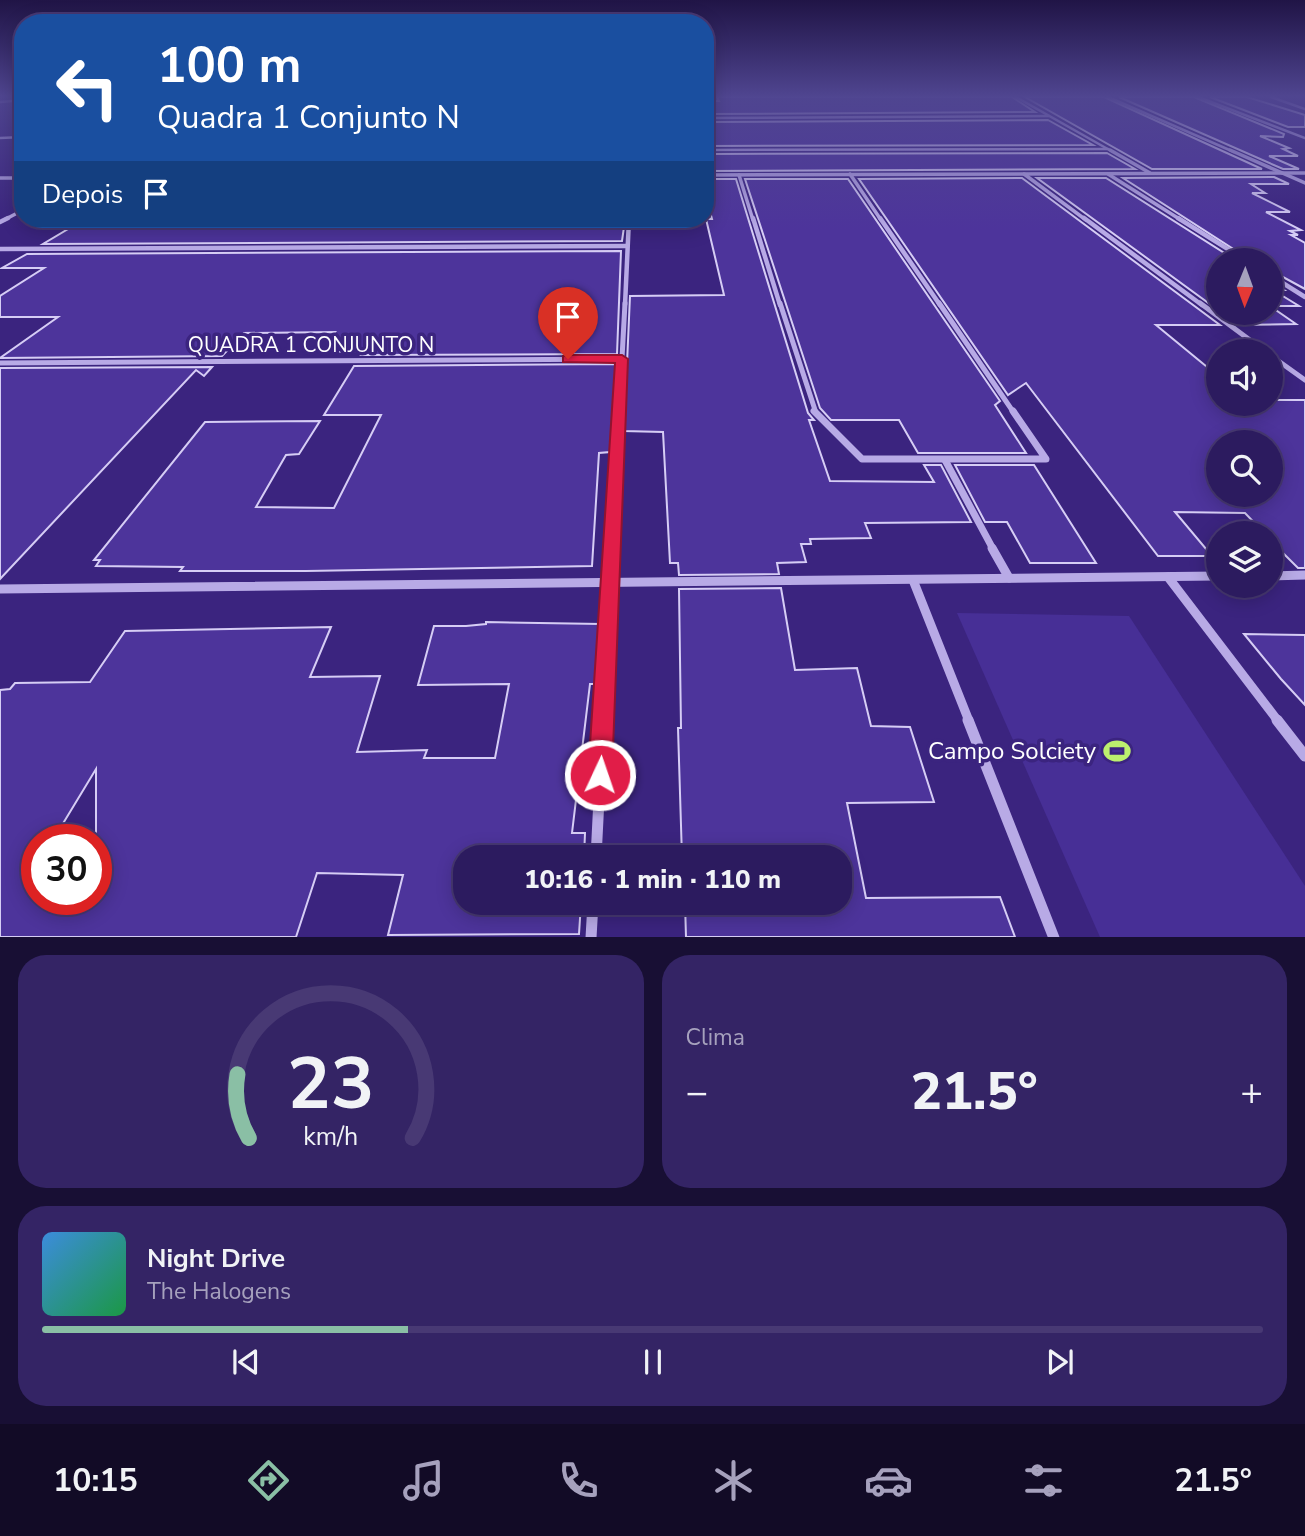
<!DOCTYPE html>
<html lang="pt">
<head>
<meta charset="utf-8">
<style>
	:root { --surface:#2c1b5f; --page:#342465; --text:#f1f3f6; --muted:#a6a1bd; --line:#483974; --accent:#8abfa5 }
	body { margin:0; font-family:"Nunito Sans",sans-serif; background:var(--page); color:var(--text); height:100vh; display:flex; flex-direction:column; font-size:26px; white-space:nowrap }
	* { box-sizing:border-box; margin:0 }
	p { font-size:23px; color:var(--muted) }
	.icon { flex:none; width:38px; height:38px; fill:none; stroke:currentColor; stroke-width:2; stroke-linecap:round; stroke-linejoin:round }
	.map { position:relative; height:937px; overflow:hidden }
	.drawer { display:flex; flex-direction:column; gap:18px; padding:18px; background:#180f34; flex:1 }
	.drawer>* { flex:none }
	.banner { position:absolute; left:14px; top:14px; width:700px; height:214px; border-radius:28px; box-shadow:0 4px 18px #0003,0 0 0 2px var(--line); background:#1a4fa0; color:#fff; overflow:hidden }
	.needle { width:46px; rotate:181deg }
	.buttons { position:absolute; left:1206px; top:248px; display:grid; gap:14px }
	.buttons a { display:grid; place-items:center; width:77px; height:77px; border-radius:50%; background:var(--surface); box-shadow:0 4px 18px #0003,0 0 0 2px var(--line); font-size:35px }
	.speed { position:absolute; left:21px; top:824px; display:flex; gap:14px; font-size:35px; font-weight:700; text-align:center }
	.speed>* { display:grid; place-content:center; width:91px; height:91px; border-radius:50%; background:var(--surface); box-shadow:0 4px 18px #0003,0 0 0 2px var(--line); line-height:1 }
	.speed .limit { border:10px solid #d22; background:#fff; color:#111 }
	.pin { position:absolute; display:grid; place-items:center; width:60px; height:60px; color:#fff; margin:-72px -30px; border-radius:50% 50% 50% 0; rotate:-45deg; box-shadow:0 0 7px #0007 }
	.pin .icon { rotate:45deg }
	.me { position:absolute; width:77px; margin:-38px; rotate:3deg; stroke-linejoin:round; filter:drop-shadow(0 0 5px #0008) }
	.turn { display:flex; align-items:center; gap:24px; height:147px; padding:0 28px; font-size:32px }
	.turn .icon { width:91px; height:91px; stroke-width:2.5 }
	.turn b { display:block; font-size:49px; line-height:60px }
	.then { display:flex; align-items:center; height:66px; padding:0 28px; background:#0003; gap:14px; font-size:26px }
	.big { font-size:52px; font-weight:800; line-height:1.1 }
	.drawer .widget { flex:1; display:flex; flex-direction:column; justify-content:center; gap:10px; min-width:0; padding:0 24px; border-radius:28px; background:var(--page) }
	.drawer .dial { align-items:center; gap:0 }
	.dial svg { height:182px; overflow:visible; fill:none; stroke:var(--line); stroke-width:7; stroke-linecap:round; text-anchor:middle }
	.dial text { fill:var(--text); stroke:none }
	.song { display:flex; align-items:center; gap:21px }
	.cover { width:84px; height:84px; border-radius:10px; background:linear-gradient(135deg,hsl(210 70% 55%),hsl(140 70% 35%)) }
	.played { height:7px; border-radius:4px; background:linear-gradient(90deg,var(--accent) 30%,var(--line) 30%) }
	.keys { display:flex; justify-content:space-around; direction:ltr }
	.heat { display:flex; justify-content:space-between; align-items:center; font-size:38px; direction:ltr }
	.drawer .tiles { flex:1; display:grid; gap:18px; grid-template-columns:1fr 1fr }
	.widget:last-child { grid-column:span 2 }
	.trip { position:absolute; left:453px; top:845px; width:399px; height:70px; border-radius:28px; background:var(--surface); box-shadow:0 4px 18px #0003,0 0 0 2px var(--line); font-weight:800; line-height:70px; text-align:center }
	.tab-bar { display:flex; height:112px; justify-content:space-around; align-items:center; background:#120b26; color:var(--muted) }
	.tab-bar .icon { width:49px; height:49px }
	.tab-bar .on { color:var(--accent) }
	.tab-bar b { font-size:32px; color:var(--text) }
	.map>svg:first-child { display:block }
	.green { fill:#472f96 }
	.building { fill:#4d349b; stroke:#d6cdf5; stroke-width:2; fill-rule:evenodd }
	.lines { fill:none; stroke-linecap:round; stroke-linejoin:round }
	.minor-far6 { stroke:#b8aae6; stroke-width:2.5 }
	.minor-far5 { stroke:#b8aae6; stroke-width:3.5 }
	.minor-far4 { stroke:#b8aae6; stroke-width:4.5 }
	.minor-far3 { stroke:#b8aae6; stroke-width:5 }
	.minor-far2 { stroke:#b8aae6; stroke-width:7 }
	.minor-far1 { stroke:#b8aae6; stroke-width:9 }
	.minor { stroke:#b8aae6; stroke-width:11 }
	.route { fill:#e11d48; stroke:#92132f; stroke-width:2 }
	.labels { text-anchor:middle; stroke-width:7; stroke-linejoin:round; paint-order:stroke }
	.street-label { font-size:21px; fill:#fff; stroke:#3b247f }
	.near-poi-label { font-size:24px; fill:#fff; stroke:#3b247f; text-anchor:end }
</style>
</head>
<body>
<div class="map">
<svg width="1305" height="938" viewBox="0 0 1305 938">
	<rect width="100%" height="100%" fill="#3b247f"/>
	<path class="green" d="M957,613L1129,616L1305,886V937H1100Z"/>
	<g class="building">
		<path d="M717,97H1012L1035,112L705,114V101H719Z"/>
		<path d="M1025,97H1104L1262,169H1152Z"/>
		<path d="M1119,97H1194L1284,134L1283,137L1260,136L1289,148L1283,149L1298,156H1269L1299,169H1283Z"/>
		<path d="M1210,97H1247L1305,115V127H1288Z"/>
		<path d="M1048,120L1093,145L705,146V122Z"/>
		<path d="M1107,153L1135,169L705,171V154Z"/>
		<path d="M1274,177L1289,184H1251L1265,193H1252L1290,212H1266L1301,230L1290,231L1298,235H1291L1305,243V289L1270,270V261H1252L1123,178Z"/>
		<path d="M1022,178L1220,325H1156L1218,376V404H1270V400H1305V568H1298L1270,540V534H1265L1245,513L1175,512L1212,556H1158L1026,383L1008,395L859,179ZM1218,443H1270V495H1218Z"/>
		<path d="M1037,178H1106L1237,261H1218V310Z"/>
		<path d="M705,179H736L808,413L814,420H809L830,481L934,482L924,465H941L971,522L865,523L871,538L810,539L811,544H801L806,562L777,563L779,574L679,575L678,563H670L663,432L624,431L630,296L724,295L706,219H712L705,193Z"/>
		<path d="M745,179H848L1000,401L995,405L1026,453H918L899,420H831L820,408Z"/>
		<path d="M85,219H586L584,228L624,227L622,241L43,244Z"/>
		<path d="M621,251L617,354L361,355L363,351L325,352L334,339H330L335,332L244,333L222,356L0,358L58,317H0V296L44,268H2L27,254Z"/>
		<path d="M1270,281L1284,290H1273L1299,306H1270Z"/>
		<path d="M1270,306L1296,324L1238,325L1223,313H1270Z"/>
		<path d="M616,364L610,452L599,453L592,566L306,571H180L183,567L96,566L100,560H94L205,422L320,421L299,454L286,455L256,507L334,508L381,415H324L354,366Z"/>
		<path d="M212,367L204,376L196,370L0,579V368Z"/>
		<path d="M955,465H1034L1096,563H1030L1007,522H985Z"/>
		<path d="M781,588L795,670L857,668L871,726L910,727L934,802L847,803L866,898L1000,897L1015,937H686L685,903H840V858H682L678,728H681L679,589Z"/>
		<path d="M486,622L601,624L598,684H590L572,833H585L584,858H466V903H581L579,934L388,935L403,875L317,873L296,937H0V690L10,689L15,683L90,682L125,631L331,627L310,677L380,676L357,752L427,750L424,758H495L509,684L418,685L434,626H466L486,624ZM96,769V900H37V840H53Z"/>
		<path d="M1244,634L1305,635V705L1281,679Z"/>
	</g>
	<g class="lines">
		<g class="minor-far6">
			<path d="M1016,97L1113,152"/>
			<path d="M1108,97L1234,152"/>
			<path d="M1198,97L1305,138"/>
			<path d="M1271,97L1305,109"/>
			<path d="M0,102L23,100"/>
			<path d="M705,118L1049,116"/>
			<path d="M0,138L23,137"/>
			<path d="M705,150L1108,149"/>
		</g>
		<g class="minor-far5">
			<path d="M1110,150L1150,173"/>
			<path d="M1230,150L1305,183"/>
			<path d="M850,174L881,220"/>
			<path d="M1024,174L1086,220"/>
			<path d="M1108,174L1181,220"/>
			<path d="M705,175L1305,173"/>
			<path d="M739,175L753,220"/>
			<path d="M0,178H23"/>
			<path d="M4,220L23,210"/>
		</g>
		<g class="minor-far4">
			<path d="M753,218L780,305"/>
			<path d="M880,218L940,305"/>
			<path d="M1084,218L1202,305"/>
			<path d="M1178,218L1247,261"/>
			<path d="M0,222L8,218"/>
			<path d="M0,249L627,246"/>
			<path d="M1270,275L1305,297"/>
			<path d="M625,305L629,219"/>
		</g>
		<g class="minor-far3">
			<path d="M780,303L816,413"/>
			<path d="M939,303L1014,413"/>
			<path d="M1200,303L1266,352"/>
			<path d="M1270,355L1305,380"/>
			<path d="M0,363L622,359"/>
			<path d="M619,413L625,303"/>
		</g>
		<g class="minor-far2">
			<path d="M814,411L862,459H1046L1013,411"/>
			<path d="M945,460L993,549"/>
			<path d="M612,549L619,411"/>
		</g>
		<g class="minor-far1">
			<path d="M992,548L1009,578"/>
			<path d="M1270,576L1305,575"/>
			<path d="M1168,577L1278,721"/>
			<path d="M913,580L969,721"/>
			<path d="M0,589L1218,576"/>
			<path d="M603,721L612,548"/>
		</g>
		<g class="minor">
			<path d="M968,720L1054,938"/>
			<path d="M1277,720L1305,756"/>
			<path d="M596,858L603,720"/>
			<path d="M591,938L593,903"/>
		</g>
	</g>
	<linearGradient id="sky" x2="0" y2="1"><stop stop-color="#201446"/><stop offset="0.42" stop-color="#4f4590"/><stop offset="1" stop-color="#4f4590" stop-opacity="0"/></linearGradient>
	<rect width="1305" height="229" fill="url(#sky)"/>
	<path class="route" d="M568,355H622L628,359L612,775L609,783L600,787L591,783L588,775L615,363L563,362V356Z"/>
	<defs>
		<symbol id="stadium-bare" viewBox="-9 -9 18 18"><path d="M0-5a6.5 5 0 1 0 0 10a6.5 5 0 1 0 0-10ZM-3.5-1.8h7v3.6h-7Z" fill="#bcf06e" stroke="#3b247f" stroke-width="2.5" paint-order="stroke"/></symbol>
	</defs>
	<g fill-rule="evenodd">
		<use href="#stadium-bare" x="1098" y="732" width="38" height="38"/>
	</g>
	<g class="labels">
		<g class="street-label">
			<text x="311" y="352">QUADRA 1 CONJUNTO N</text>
		</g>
		<g class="near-poi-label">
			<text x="1096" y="759">Campo Solciety</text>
		</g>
	</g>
</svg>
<div class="buttons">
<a><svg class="needle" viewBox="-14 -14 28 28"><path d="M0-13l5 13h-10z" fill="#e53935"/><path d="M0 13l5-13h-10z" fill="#a6a1bd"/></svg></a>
<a><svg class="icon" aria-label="sound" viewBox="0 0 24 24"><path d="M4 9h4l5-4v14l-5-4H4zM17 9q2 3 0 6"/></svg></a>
<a><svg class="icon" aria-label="search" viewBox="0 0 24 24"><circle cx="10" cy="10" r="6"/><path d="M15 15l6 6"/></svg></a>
<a><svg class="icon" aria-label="layers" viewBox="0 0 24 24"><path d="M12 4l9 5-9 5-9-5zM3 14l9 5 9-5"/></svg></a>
</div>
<div class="speed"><div class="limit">30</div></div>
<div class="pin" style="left:568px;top:359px;background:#d93025"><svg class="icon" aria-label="arrive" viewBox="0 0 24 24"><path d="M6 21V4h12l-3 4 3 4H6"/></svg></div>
<svg class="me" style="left:600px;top:775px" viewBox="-20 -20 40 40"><circle r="17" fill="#e11d48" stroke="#fff" stroke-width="3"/><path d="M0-11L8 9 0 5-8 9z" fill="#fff"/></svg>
<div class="trip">10:16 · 1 min · 110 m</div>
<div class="banner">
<div class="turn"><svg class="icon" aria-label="left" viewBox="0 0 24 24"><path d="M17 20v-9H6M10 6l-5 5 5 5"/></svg><div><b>100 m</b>Quadra 1 Conjunto N</div></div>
<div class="then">Depois<svg class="icon" aria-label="arrive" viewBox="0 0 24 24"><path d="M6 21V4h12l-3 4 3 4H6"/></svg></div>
</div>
</div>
<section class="drawer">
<div class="tiles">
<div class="widget dial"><svg viewBox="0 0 100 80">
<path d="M14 69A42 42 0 1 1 86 69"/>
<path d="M14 69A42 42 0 0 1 9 41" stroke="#8abfa5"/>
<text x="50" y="56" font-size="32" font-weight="700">23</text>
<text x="50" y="72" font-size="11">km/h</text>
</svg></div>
<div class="widget"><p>Clima</p>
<div class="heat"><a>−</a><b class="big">21.5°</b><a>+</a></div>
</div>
<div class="widget">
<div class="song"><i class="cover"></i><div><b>Night Drive</b><p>The Halogens</p></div></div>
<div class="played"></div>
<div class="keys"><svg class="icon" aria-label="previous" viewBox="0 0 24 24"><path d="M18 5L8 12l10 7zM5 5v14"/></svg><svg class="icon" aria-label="pause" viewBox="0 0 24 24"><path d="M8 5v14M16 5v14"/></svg><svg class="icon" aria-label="next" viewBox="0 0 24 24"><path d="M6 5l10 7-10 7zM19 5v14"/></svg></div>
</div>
</div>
</section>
<nav class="tab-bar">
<b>10:15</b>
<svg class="icon on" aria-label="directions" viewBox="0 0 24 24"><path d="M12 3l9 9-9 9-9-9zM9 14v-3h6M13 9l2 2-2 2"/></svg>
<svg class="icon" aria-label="music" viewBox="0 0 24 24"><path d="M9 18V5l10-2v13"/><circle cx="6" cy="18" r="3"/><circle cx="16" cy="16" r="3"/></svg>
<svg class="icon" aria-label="phone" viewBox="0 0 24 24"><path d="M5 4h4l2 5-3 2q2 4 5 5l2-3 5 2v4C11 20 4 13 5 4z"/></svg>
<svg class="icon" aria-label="climate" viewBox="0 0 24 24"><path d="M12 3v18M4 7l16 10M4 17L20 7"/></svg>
<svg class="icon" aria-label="car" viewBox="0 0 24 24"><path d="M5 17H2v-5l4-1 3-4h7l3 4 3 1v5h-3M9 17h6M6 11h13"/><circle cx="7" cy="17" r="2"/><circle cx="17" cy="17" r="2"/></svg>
<svg class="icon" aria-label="filters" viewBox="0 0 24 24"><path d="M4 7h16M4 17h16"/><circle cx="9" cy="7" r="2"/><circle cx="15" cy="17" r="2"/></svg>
<b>21.5°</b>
</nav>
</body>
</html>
